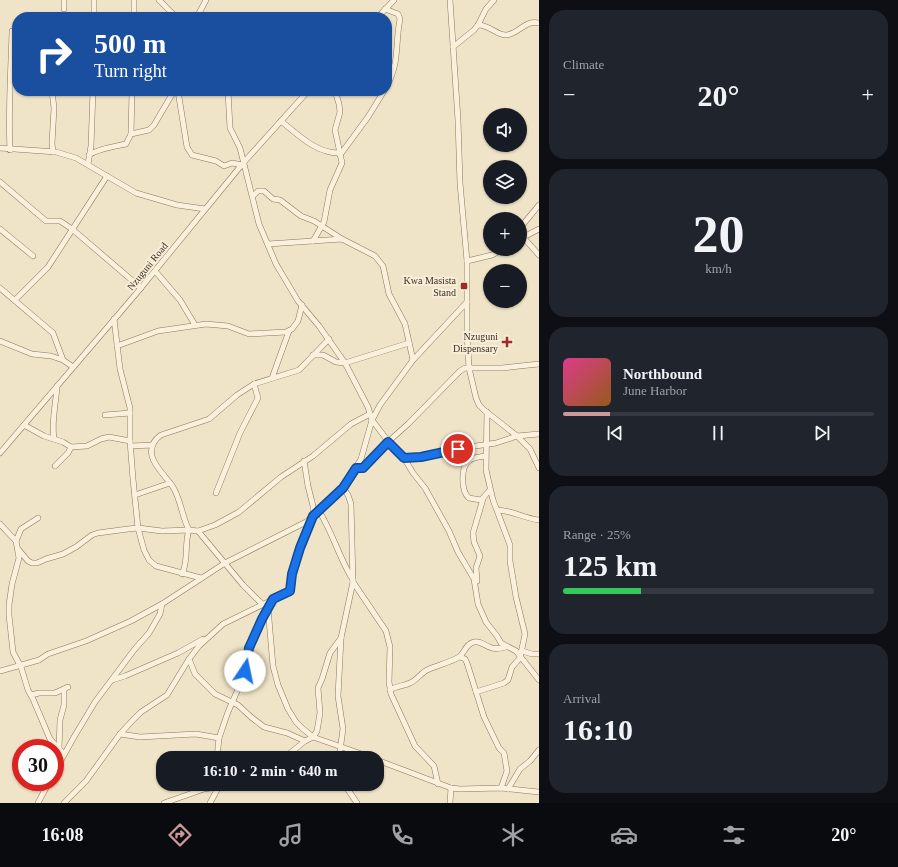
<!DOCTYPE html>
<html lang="en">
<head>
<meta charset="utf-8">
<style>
	:root { --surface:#171b24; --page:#20242c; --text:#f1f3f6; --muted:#9ea1a6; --line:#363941; --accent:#cc999b }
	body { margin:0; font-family:Georgia,serif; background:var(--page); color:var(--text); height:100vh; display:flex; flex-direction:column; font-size:15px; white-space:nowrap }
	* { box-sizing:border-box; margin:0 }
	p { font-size:13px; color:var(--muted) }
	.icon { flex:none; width:22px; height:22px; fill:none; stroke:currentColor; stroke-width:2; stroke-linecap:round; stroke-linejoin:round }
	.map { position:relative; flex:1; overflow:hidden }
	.sheet { display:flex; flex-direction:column; gap:10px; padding:10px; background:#0d0f14; width:359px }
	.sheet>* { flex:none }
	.banner { position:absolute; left:12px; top:12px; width:380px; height:84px; border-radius:16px; box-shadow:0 1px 3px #0004; background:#1a4fa0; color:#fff; overflow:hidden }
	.fabs { position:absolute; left:483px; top:108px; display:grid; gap:8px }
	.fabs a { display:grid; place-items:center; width:44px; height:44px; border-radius:50%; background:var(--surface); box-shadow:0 1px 3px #0004; font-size:20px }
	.speed { position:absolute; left:12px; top:739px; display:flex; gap:8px; font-size:20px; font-weight:700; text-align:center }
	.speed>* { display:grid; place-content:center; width:52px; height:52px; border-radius:50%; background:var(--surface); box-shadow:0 1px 3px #0004; line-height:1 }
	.speed .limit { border:6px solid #d22; background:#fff; color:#111 }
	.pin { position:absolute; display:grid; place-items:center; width:34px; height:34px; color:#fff; margin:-17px; border:2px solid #fff; border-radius:50%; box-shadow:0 1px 4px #0007 }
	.me { position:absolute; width:44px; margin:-22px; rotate:11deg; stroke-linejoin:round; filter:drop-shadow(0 0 3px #0008) }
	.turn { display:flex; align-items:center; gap:14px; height:84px; padding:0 16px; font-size:18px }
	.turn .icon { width:52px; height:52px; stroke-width:2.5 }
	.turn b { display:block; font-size:28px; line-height:34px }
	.big { font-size:30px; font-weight:800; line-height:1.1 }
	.sheet .tile { flex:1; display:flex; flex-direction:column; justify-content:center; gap:6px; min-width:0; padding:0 14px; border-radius:16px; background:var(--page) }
	.sheet .dial { align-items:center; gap:0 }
	.dial b { font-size:52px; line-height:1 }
	.song { display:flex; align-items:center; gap:12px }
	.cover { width:48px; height:48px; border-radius:6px; background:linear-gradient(135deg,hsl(330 70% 55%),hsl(30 70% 35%)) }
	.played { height:4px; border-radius:2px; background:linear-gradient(90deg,var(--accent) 15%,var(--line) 15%) }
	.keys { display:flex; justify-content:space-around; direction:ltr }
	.heat { display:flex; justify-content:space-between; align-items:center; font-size:22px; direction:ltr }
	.charge { height:6px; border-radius:3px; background:linear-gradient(90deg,#34c759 25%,var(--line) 0) }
	.trip { position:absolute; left:156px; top:751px; width:228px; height:40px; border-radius:16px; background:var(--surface); box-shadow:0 1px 3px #0004; font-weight:800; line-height:40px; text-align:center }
	.tabs { display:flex; height:64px; justify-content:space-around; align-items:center; background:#090b0e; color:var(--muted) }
	.tabs .icon { width:28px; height:28px }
	.tabs .on { color:var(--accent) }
	.tabs b { font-size:18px; color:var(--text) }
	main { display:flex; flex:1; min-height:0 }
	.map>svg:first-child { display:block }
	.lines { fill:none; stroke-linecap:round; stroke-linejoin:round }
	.minor-casing { stroke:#8d765c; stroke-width:6 }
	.minor { stroke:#faf1dc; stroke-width:5 }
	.route-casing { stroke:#114b97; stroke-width:10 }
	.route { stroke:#1a73e8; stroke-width:7 }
	.poi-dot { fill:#9e2a2b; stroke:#f7eed8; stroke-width:1.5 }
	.labels { text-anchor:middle; stroke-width:4; stroke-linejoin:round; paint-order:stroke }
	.street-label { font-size:10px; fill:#3d2e20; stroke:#f7eed8 }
	.poi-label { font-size:10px; fill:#3d2e20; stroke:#f7eed8; text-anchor:end }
</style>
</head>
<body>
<main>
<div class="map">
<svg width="539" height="803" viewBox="0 0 539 803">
	<rect width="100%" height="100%" fill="#f0e4c8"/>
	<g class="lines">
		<defs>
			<g id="minor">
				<path d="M64,0V9"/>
				<path d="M94,0V17"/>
				<path d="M159,0L176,17"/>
				<path d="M450,0L458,120L460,183L467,261V334L469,368L476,398L479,405L484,410L517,436L539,434"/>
				<path d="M385,9L398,14L400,19C395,44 400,61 387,86"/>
				<path d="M134,17V0"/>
				<path d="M197,17L206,0"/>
				<path d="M378,17L394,0"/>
				<path d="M478,25C490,25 496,35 506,35C519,34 524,20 539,23"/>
				<path d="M453,47L474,30L478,25L486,9L494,0"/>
				<path d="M52,91L54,108L52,143L53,152"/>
				<path d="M178,91L187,147L192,155L216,161L224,166L232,163L242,165"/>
				<path d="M228,91L230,128L240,148L259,224L276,264L298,301L319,326L345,363L368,407L372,420L388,441L404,458L413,473L425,488L449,531L458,552L474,579L478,604L486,622L497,636L501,643L516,651L539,680"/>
				<path d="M281,121C297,134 317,154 340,153"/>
				<path d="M131,134L132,91"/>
				<path d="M0,148L56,152L76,158L136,193L177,205L205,209"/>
				<path d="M10,150C8,110 11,71 12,31"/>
				<path d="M89,155C100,148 113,147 126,144L131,134L149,130L154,125L174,91"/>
				<path d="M340,155L368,117L384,91"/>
				<path d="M88,164L91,146L93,91"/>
				<path d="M0,182L46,221H60L72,229L141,288"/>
				<path d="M253,196L258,191H264L273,199L280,200L301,216L314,221L342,239"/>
				<path d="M520,228L539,205"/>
				<path d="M0,229L33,256"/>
				<path d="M523,237L539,255"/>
				<path d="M520,239L539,229"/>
				<path d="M313,241L324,222L330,190L342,163L335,130L340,112L339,104L335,91"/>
				<path d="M268,244L342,239L375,256L383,266L389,294L405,324L413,360"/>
				<path d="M467,261L492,255L504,249"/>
				<path d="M155,271L180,300L195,325"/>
				<path d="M0,288L53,333L63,360"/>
				<path d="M15,300L48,267L107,176"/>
				<path d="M114,319L120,369L130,408V441L133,479L138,528L144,550L149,560L156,566L201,578"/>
				<path d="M0,341L32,354L51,356L63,360L73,367"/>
				<path d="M117,346L158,331L206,324L228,326L249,334L286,332L292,329L298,321L302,305"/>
				<path d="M313,355H323L336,362L345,363L409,343"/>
				<path d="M272,378L289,331"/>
				<path d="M105,415L130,413"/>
				<path d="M24,425L44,436L63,442L71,447L87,446L101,439L109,437L130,441"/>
				<path d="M54,439C51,420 56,405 57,386"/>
				<path d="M131,446L153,445"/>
				<path d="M0,453L135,295L244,162L308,91"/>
				<path d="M485,456C481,457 474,457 470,460C460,466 461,491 469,498L481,500L490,490"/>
				<path d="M404,458L421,457L469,447L496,443L517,436L530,449L539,468"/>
				<path d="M304,461L308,486L313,506V516L300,548L292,574L290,591L273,599L268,608L273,666L278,685L288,709L296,722L302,728L313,737L373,758"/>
				<path d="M55,466L68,453L71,447"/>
				<path d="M356,468H363L379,450L408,424L460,371L465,368H502L539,364"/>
				<path d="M216,493L240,433L258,398L254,384"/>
				<path d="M135,495L170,483"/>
				<path d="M498,510C514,511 523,518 539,520"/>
				<path d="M319,511C333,533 339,558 353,580"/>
				<path d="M0,524L16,541L19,558L12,584L9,605V615L13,652L21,667L28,690L33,699L50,739L64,754"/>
				<path d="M198,531L215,525L239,512L281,477L313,456L351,424L370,414"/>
				<path d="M16,541L21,529L38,518"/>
				<path d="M18,549L28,561L32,563H37L46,559L63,554L76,547L92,535L98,533L128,529L138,528L162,531L189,530C184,544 189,561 182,574"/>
				<path d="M477,581L476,568L480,556L474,542L473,533L483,499"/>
				<path d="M353,582L386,631L390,647L389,682L391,694L415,746L434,766L438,784"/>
				<path d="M262,604L243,585L198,531L189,530C182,517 181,500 173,487C167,478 154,466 152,456C150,447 154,440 161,435L209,419L237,395L254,384L299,370L329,339"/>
				<path d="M522,651L532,654H539"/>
				<path d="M460,657L465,659L467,663L484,717L499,748L504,753L507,771L501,788"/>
				<path d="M189,659L195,674L215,694L238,705L251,717L264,727L287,733L305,741"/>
				<path d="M0,671L39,660L48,654L86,641L131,621L162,604L225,563L306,522L328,503L347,482L361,459L372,420L380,405L413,360L467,302"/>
				<path d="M112,680L125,676L178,653L203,639"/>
				<path d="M390,690C396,686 404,686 410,683C417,680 421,673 427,670C438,665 449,663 459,657C465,653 465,644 474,642C485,640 487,653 506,647"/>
				<path d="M476,692L504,683L508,680L512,667L520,658L525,634L516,597L510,561V545L493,500L486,470L487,412"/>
				<path d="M31,695L39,693H55L68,687"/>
				<path d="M120,734L140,737L196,734L219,738"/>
				<path d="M59,749L60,720L64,705V689"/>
				<path d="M217,758L219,738L228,712L242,680L249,647L262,619L268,609"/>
				<path d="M281,758L289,754L305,741L313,737L317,731L320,713L318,688L322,679L330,653L341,638"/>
				<path d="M339,758L343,729L338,696L341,638L353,582L351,504L348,495L343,488"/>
				<path d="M377,760L451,788L460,789L501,788L539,792"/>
				<path d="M55,771L74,737L95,702L134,650L149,633L160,614L162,604"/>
				<path d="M344,784L357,803"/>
				<path d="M508,789L520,769L530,761L539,750"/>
				<path d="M38,803L49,782"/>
				<path d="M64,803L86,781L120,734L132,721L141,712L167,695L189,659L199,646L223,624L272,600"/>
				<path d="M164,803L204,789L224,786L228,784"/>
				<path d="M210,803L217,790L218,785"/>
				<path d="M450,803L451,788"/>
			</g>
		</defs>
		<use href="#minor" class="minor-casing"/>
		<use href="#minor" class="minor"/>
	</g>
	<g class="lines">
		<defs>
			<path id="route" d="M245,671L249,648L262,619L272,601L273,599L290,591L292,574L300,548L313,516L343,488L356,468H363L388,442L404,458L421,457L458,449"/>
		</defs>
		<use href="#route" class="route-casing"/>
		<use href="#route" class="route"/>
	</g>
	<g class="poi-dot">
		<rect x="460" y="282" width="8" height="8" rx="2"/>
		<path d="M505 336h4v4h4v4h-4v4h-4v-4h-4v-4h4z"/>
	</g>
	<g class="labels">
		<g class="street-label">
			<text transform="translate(147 266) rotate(-51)" y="4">Nzuguni Road</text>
		</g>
		<g class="poi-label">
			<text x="456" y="284">Kwa Masista<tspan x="456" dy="12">Stand</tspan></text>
			<text x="498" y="340">Nzuguni<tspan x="498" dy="12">Dispensary</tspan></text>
		</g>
	</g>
</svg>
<div class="fabs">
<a><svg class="icon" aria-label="sound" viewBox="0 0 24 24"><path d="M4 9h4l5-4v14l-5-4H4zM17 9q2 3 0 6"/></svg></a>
<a><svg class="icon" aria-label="layers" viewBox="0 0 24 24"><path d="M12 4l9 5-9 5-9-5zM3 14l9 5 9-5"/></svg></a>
<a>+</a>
<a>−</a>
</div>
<div class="speed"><div class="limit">30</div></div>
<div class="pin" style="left:458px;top:449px;background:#d93025"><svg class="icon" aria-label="arrive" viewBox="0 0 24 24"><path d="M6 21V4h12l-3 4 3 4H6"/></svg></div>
<svg class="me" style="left:245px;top:671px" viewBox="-20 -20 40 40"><circle r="19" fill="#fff"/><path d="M0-13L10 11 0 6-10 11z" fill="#1a73e8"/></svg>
<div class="trip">16:10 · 2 min · 640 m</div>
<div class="banner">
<div class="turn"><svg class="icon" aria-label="right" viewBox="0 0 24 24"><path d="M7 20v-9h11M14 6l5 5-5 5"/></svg><div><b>500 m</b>Turn right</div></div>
</div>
</div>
<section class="sheet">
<div class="tile"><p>Climate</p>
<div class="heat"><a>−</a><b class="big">20°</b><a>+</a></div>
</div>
<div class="tile dial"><b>20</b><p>km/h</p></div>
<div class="tile">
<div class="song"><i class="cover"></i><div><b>Northbound</b><p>June Harbor</p></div></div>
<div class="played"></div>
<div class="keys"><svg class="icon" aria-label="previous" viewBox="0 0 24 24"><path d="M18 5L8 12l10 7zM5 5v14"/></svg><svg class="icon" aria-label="pause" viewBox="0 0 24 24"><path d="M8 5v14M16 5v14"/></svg><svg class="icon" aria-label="next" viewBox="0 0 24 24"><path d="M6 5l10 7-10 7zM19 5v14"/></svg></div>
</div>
<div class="tile"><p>Range · 25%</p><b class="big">125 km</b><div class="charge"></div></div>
<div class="tile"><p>Arrival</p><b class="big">16:10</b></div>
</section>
</main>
<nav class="tabs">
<b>16:08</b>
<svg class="icon on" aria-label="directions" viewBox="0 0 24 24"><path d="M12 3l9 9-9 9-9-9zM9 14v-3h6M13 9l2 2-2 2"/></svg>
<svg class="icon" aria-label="music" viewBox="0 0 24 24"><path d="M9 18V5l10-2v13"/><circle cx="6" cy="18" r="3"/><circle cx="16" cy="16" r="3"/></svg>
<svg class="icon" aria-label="phone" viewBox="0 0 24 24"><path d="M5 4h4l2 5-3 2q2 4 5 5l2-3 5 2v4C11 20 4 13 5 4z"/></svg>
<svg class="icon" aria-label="climate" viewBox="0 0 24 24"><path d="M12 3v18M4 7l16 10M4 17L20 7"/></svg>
<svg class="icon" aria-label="car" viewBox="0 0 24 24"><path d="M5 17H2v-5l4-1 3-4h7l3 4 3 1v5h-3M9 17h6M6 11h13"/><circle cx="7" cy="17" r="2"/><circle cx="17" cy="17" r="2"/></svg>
<svg class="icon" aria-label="filters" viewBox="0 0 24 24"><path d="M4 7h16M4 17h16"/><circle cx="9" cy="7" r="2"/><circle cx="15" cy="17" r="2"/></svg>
<b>20°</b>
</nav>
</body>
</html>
